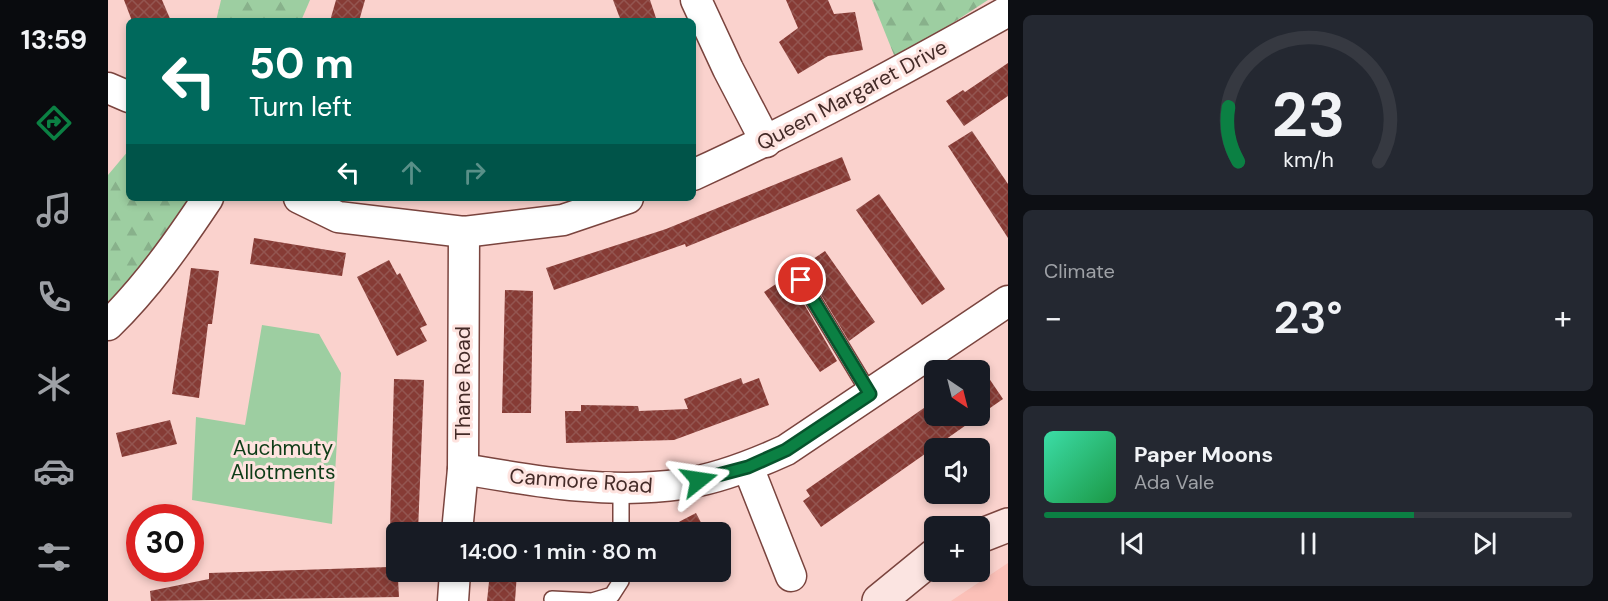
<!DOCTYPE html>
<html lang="en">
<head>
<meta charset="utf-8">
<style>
	:root { --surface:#171b24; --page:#242831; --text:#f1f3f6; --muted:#9ea1a6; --line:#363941; --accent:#0b8043 }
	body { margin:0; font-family:"DM Sans",sans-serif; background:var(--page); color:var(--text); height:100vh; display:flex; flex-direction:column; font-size:22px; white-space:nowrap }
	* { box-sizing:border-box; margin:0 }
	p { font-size:20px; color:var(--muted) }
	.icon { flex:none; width:33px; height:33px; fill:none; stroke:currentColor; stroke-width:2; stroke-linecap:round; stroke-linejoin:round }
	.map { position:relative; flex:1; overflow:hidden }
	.drawer { display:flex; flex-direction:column; gap:15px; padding:15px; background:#0d0f14; width:600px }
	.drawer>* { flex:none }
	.banner { position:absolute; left:18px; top:18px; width:570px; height:183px; border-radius:9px; box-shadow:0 3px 9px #0003; background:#00695c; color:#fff; overflow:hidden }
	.needle { width:39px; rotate:145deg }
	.tools { position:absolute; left:816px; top:360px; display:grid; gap:12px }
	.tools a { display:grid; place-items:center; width:66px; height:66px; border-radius:9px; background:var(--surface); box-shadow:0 3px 9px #0003; font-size:30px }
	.speed { position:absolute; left:18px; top:504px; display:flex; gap:12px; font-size:30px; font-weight:700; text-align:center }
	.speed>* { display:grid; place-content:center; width:78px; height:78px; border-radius:50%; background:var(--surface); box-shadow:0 3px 9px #0003; line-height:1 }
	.speed .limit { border:9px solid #d22; background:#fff; color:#111 }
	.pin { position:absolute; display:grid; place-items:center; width:51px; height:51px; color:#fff; margin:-26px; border:3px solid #fff; border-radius:50%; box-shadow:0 2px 6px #0007 }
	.me { position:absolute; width:66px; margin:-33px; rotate:75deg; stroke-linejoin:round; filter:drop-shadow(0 0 4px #0008) }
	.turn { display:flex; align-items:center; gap:21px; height:126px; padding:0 24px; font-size:27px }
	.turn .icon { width:78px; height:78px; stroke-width:2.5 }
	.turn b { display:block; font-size:42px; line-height:51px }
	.lanes { display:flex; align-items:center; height:57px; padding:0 24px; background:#0003; justify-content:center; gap:30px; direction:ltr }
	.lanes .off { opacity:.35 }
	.big { font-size:45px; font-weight:600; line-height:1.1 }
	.drawer .tile { flex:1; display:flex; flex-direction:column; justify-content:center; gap:9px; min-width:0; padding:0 21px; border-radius:9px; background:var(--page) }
	.drawer .dial { align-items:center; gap:0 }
	.dial svg { height:156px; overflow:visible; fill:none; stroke:var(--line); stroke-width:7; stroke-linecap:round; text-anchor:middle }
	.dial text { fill:var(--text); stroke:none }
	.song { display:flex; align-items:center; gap:18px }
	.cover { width:72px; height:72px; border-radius:9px; background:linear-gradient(135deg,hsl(160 70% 55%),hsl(140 70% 35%)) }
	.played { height:6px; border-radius:3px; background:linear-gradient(90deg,var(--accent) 70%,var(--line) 70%) }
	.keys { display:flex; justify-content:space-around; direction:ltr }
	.heat { display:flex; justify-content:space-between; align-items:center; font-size:33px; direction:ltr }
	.trip { position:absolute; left:278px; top:522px; width:345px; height:60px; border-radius:9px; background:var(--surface); box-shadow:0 3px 9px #0003; font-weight:600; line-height:60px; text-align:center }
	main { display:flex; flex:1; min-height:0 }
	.dock { display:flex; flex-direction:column; width:108px; justify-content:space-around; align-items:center; background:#090b0e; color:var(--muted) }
	.dock .icon { width:42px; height:42px }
	.dock .on { color:var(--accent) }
	.dock b { font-size:27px; color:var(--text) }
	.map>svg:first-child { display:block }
	.built { fill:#fbc0b8 }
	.forest { fill:url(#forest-firs) }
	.garden { fill:#9dcea1 }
	.building { fill:url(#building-cross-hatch) }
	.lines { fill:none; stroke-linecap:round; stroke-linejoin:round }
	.lane-casing { stroke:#7a443e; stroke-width:18 }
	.street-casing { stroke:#7a443e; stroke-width:33 }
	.secondary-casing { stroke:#7a443e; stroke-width:36 }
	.lane { stroke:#fff; stroke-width:15 }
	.street { stroke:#fff; stroke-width:30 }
	.secondary { stroke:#fbe4e1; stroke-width:33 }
	.route-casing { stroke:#07532c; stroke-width:15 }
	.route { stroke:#0b8043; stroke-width:10 }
	.labels { text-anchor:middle; stroke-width:6; stroke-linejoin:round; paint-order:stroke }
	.street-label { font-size:21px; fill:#442b28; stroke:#fee3df }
	.park-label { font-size:21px; fill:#0e3c17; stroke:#fee3df }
</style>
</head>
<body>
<main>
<nav class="dock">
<b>13:59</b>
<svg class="icon on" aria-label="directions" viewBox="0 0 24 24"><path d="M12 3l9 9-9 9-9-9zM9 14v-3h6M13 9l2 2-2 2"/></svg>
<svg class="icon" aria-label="music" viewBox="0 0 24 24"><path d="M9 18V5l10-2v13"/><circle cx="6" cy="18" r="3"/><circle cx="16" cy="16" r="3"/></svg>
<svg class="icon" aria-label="phone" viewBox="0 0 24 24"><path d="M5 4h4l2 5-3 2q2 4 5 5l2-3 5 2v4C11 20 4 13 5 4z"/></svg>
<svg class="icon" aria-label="climate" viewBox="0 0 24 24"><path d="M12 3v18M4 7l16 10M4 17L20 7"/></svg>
<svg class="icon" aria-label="car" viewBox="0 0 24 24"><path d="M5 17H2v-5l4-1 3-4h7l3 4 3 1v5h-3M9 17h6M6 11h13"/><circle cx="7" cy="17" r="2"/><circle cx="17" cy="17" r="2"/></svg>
<svg class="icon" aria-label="filters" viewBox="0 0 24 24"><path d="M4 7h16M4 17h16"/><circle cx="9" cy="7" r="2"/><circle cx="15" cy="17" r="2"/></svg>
</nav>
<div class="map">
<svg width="900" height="601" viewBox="0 0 900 601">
	<defs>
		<pattern id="forest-firs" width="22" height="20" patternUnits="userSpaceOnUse" patternTransform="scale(1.5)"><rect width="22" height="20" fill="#9dcea1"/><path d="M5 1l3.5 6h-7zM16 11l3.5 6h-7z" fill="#88b18b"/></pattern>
		<pattern id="building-cross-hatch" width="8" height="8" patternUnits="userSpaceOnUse" patternTransform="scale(1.5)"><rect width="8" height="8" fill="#863b35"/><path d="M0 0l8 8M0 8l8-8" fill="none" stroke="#935550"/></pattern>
	</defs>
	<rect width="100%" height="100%" fill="#fad2cd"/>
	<path class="built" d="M900,563V601H843Z"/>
	<g class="forest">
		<path d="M113,0H202L193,21H108Z"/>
		<path d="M764,0H880L788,60Z"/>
		<path d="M21,150V198H98L0,324V175Z"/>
	</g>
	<path class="garden" d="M154,325L211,334L233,373L224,524L84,500L88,417L137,425Z"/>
	<g class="building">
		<path d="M16,0H54L63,21H24Z"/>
		<path d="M228,0H257L251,21H222Z"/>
		<path d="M505,0H542L549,21H513Z"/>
		<path d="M678,0H720L726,14L747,12L755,50L720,56L690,74L671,42L690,28Z"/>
		<path d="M900,63V96L856,126L838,101L855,90L857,92Z"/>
		<path d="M864,131L900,184V238L840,146Z"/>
		<path d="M734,157L743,180L578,247L577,244L446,290L438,268L558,229Z"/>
		<path d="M771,194L837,289L814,305L748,210Z"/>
		<path d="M146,238L238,253L234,276L142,264Z"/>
		<path d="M717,251L767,322L741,341L701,275L693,270L687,272L683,280L685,285L729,361L712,372L656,292Z"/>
		<path d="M281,260L289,275L292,273L319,325L312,328L319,341L289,356L249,277Z"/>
		<path d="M83,268L111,271L104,324H100L91,398L64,394Z"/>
		<path d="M397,290L425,291L423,413H394Z"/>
		<path d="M872,365L895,399L872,415Z"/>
		<path d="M633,378L635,384L651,378L661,405L566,440L458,443L457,411H473V405L530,406L531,411L580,409L576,399Z"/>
		<path d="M286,379L316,380L310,532H288V572H308V579H290L291,597L43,601L42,591L101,579V573L281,567Z"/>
		<path d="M826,401V416H871L713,527L695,501L702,496L698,490Z"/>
		<path d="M62,420L69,444L14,457L8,433Z"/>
		<path d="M588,513L598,532H567L563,526Z"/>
		<path d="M382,572H409L407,601H379Z"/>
	</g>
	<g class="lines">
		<defs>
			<g id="lane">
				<path d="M693,280L762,394"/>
				<path d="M513,532V487"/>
				<path d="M444,599L484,601L504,595L513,581V572"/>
			</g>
			<g id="street">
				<path d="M588,0L620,69L658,142"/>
				<path d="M0,88L21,97"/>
				<path d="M585,175C693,126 796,69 900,11"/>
				<path d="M191,198L230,217L356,232L455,220L520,198"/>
				<path d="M0,325C39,287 70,243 100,198"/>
				<path d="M640,467L683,576"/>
				<path d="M355,469C426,481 501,495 574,484C610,479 645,465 678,450L900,301"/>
				<path d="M349,532L355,469L356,232"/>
				<path d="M345,601L347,572"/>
			</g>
			<g id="secondary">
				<path d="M872,536L900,525"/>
				<path d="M771,601L826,556"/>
			</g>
		</defs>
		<use href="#lane" class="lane-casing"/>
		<use href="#street" class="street-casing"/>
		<use href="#secondary" class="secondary-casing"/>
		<use href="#lane" class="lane"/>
		<use href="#street" class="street"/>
		<use href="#secondary" class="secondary"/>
	</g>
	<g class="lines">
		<defs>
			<path id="route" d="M591,480L640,467L678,450L762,394L693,280"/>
		</defs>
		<use href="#route" class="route-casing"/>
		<use href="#route" class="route"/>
	</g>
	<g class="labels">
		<g class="street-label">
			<text transform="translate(744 95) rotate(-28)" y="7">Queen Margaret Drive</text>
			<text transform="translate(355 383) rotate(-90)" y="7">Thane Road</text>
			<text transform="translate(473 481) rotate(4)" y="7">Canmore Road</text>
		</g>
		<g class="park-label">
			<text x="175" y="455">Auchmuty<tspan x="175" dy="24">Allotments</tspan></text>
		</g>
	</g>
</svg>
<div class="tools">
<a><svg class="needle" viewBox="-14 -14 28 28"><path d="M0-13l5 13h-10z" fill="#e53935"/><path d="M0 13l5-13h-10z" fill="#9ea1a6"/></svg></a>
<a><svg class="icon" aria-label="sound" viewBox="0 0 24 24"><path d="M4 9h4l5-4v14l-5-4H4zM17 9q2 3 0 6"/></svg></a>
<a>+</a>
</div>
<div class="speed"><div class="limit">30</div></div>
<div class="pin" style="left:693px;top:280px;background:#d93025"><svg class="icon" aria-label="arrive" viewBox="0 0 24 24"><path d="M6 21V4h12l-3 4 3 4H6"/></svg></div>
<svg class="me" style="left:591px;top:480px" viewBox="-20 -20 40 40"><path d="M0-17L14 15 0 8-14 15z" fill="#0b8043" stroke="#fff" stroke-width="4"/></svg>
<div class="trip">14:00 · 1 min · 80 m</div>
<div class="banner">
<div class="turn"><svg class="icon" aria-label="left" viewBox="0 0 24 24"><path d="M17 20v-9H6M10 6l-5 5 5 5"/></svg><div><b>50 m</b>Turn left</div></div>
<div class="lanes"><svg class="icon" aria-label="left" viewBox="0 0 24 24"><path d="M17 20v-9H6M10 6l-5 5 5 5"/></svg><svg class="icon off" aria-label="ahead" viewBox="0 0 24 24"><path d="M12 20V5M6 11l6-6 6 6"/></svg><svg class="icon off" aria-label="right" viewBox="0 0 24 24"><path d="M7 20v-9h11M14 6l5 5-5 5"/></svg></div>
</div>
</div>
<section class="drawer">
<div class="tile dial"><svg viewBox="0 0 100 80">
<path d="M14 69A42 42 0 1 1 86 69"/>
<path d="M14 69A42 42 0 0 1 9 41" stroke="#0b8043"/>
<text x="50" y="56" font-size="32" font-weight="700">23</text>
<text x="50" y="72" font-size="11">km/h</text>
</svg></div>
<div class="tile"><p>Climate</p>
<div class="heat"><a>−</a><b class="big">23°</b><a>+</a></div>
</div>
<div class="tile">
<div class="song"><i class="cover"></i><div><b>Paper Moons</b><p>Ada Vale</p></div></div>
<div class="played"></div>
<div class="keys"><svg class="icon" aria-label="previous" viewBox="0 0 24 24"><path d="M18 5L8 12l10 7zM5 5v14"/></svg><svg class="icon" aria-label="pause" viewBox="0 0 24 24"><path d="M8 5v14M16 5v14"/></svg><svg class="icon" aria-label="next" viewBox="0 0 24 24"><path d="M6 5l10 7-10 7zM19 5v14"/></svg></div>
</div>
</section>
</main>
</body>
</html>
